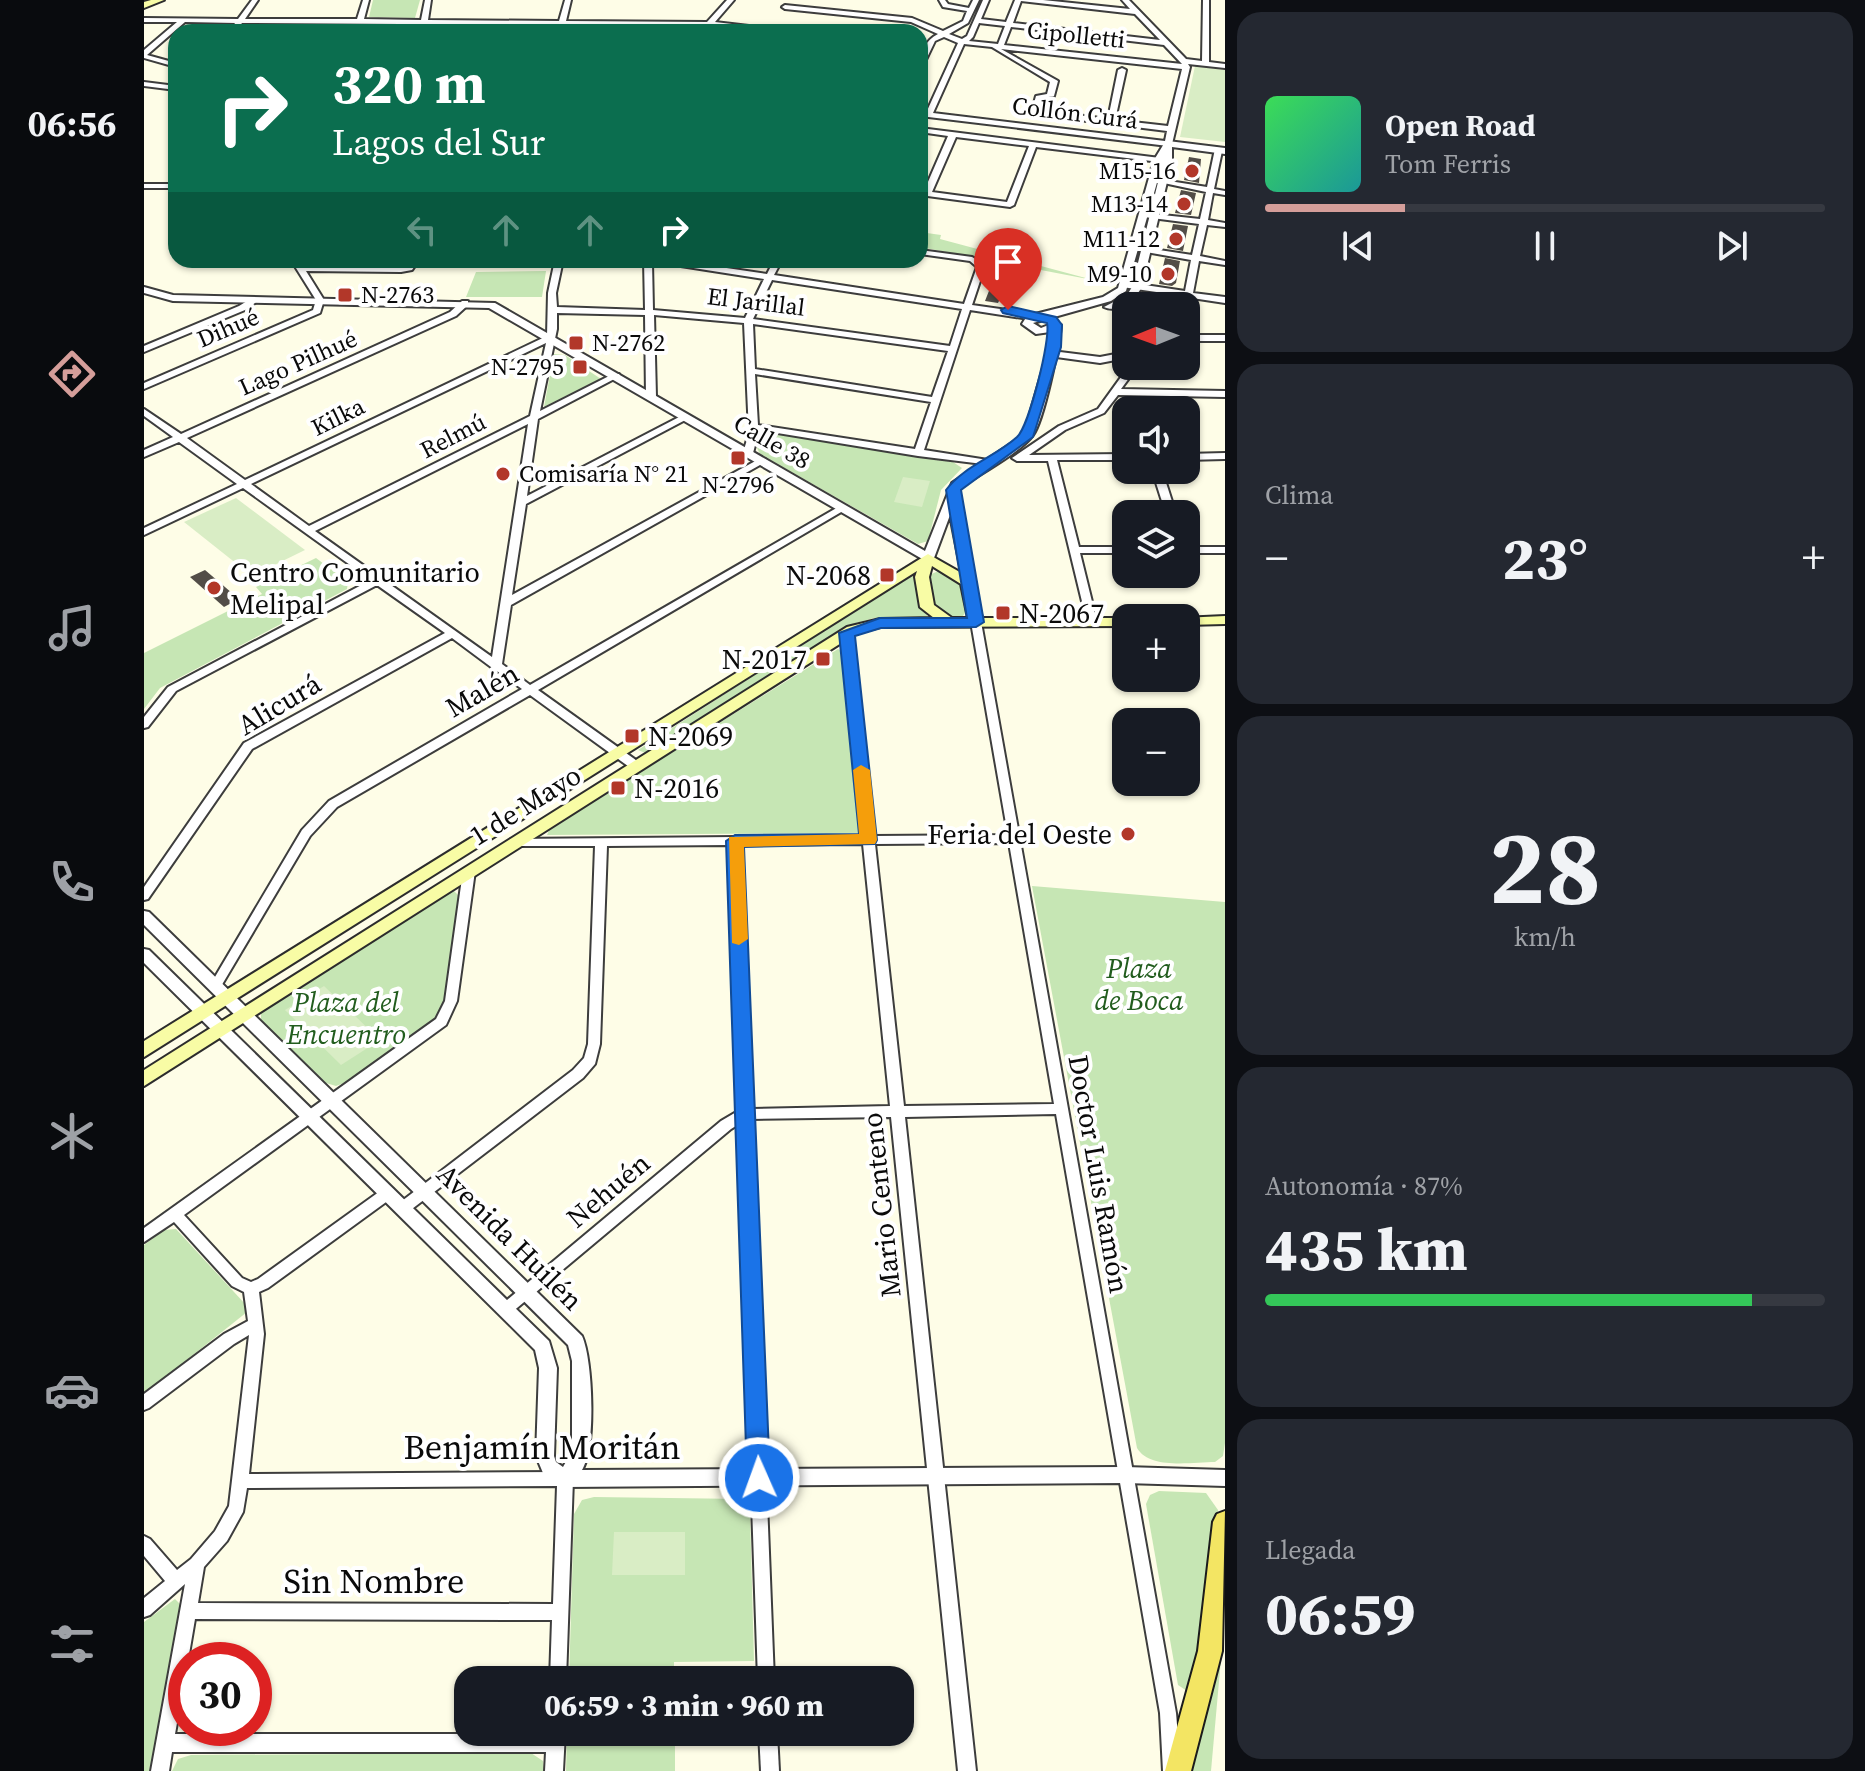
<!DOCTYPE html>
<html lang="es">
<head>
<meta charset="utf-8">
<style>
	:root { --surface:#171b24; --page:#242831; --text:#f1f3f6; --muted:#9ea1a6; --line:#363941; --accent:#d59e9a }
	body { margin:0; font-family:"Source Serif 4",serif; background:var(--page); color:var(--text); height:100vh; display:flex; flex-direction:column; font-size:30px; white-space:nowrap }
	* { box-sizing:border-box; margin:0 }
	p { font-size:26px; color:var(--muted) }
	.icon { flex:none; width:44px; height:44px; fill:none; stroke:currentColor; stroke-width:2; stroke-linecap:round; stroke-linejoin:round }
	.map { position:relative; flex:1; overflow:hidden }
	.details { display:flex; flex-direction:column; gap:12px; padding:12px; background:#0d0f14; width:640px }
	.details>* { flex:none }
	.banner { position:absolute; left:24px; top:24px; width:760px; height:244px; border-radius:24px; box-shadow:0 2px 6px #0004; background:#0b6e4f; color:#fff; overflow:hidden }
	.needle { width:52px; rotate:269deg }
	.buttons { position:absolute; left:968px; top:292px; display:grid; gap:16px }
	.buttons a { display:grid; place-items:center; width:88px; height:88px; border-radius:16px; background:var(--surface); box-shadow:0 2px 6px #0004; font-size:40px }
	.speed { position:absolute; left:24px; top:1642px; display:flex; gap:16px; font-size:40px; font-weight:700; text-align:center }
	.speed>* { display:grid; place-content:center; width:104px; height:104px; border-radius:50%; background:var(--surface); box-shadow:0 2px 6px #0004; line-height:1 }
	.speed .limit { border:12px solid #d22; background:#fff; color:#111 }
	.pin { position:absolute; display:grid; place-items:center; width:68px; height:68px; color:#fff; margin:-82px -34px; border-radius:50% 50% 50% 0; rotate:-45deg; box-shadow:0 0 8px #0007 }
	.pin .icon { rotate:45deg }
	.me { position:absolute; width:88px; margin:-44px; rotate:358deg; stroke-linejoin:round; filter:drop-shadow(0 0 6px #0008) }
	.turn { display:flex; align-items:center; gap:28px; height:168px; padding:0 32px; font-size:36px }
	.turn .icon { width:104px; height:104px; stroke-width:2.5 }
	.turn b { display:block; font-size:56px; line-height:68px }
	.lanes { display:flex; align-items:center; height:76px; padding:0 32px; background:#0003; justify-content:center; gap:40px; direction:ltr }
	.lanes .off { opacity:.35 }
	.big { font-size:60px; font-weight:800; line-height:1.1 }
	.details .tile { flex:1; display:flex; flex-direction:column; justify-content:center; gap:12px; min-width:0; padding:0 28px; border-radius:24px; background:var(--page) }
	.details .dial { align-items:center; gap:0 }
	.dial b { font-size:104px; line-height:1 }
	.song { display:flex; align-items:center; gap:24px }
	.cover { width:96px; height:96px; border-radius:12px; background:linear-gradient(135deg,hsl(130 70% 55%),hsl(180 70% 35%)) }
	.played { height:8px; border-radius:4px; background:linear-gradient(90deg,var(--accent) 25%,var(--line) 25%) }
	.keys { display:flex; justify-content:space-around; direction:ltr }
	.heat { display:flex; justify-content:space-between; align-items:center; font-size:44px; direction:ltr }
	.charge { height:12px; border-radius:6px; background:linear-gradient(90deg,#34c759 87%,var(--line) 0) }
	.trip { position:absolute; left:310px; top:1666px; width:460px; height:80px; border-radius:24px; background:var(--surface); box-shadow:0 2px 6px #0004; font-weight:800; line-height:80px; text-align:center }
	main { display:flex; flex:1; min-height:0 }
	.tabs { display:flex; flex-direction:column; width:144px; justify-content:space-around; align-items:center; background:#090b0e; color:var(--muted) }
	.tabs .icon { width:56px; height:56px }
	.tabs .on { color:var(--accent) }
	.tabs b { font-size:36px; color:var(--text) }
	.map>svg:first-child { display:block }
	.green { fill:#c6e6b4 }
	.pitch { fill:#d9edc5 }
	.building { fill:#524d47 }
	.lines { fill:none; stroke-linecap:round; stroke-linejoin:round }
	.minor-casing { stroke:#3d3d3d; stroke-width:4 }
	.tertiary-casing { stroke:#3d3d3d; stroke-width:4 }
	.secondary-casing { stroke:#2c2c2c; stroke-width:4 }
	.primary-casing { stroke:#1b1b1b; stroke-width:4 }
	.minor { fill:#fff; fill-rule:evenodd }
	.tertiary { fill:#fff; fill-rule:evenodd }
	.secondary { fill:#f8fca5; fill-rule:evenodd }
	.primary { fill:#f3e563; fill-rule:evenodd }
	.route { fill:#1a73e8; stroke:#114b97; stroke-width:2 }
	.slow { fill:#f59e0b }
	.poi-dot { fill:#b23729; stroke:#fff; stroke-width:3 }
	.labels { text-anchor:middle; stroke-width:8; stroke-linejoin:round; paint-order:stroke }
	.far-street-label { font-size:24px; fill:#0a0a0a; stroke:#fff }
	.far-poi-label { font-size:24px; fill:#0a0a0a; stroke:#fff; text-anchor:end }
	.poi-label { font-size:28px; fill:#0a0a0a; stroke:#fff; text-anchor:start }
	.street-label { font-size:28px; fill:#0a0a0a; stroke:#fff }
	.park-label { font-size:28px; font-style:italic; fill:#225d1e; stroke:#fff }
	.near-street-label { font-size:34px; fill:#0a0a0a; stroke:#fff }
</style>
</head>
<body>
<main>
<nav class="tabs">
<b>06:56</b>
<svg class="icon on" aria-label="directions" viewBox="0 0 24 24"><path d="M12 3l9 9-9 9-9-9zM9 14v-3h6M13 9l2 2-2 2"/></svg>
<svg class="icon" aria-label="music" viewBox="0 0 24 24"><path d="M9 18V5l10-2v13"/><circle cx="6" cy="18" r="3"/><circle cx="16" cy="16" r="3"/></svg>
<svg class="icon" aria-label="phone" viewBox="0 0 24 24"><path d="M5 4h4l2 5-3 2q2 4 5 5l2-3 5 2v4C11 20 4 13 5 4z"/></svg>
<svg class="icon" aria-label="climate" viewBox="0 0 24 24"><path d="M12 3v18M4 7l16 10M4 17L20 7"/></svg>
<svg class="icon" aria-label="car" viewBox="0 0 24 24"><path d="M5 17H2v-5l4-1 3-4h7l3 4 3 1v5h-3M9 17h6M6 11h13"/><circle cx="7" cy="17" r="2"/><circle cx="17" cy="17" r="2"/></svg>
<svg class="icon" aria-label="filters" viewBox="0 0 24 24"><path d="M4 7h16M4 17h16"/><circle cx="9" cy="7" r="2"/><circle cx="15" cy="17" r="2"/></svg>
</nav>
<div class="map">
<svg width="1081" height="1771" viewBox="0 0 1081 1771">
	<rect width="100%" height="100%" fill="#fefde7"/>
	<g class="green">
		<path d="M229,0H276L271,18L225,17Z"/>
		<path d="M776,232L797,235L796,239L949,280L776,247Z"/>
		<path d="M402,271L398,297H322L332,272Z"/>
		<path d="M410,354L421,355L457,379L400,407Z"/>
		<path d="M630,433L809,462L818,468L797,490L784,541L774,544L616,454L613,448L616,437Z"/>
		<path d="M172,558L204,582L203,589L16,688L0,709V653L118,594L112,587Z"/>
		<path d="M797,570L815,581L822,612L818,617L805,618L788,605L785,575Z"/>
		<path d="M767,574H770L777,607L785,618H730L712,623L504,754L494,750Z"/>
		<path d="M694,649L699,652L719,829L716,833L403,835L406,828Z"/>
		<path d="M888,886L1081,902V1443L1079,1456L1071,1462C1048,1462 1006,1470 993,1448Z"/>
		<path d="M310,891L316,897L301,1002L295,1017L200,1083L192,1086L182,1083L117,1020V1011L301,893Z"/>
		<path d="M32,1229L102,1305L103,1312L0,1394V1245L20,1230Z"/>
		<path d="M1015,1491L1062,1493L1074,1510L1064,1607L1043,1691L1034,1685L1002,1504L1006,1495Z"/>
		<path d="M450,1497L600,1499L606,1513L610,1661L530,1662V1680H425L430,1514L438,1500Z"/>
		<path d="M31,1599L36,1604L6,1771H0V1622Z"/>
		<path d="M1077,1659L1067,1771H1047Z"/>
		<path d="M423,1732H531V1771H422Z"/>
		<path d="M387,1753L399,1761L400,1771H28L34,1759L47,1755Z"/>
	</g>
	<g class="pitch">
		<path d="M1051,66L1081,70V142L1036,137Z"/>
		<path d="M759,477L786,481L778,507L750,502Z"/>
		<path d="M92,498L161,550L108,576L40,522Z"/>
		<path d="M180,986L236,1040L197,1065L141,1010Z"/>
		<path d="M470,1532H541V1575H468Z"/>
	</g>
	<g class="building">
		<path d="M1045,157L1057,159L1055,183L1040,180Z"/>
		<path d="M1037,190L1052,193L1047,215L1031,213Z"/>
		<path d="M1029,224L1044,226L1039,251L1023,248Z"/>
		<path d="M1021,258L1036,261L1032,283L1028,286L1015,284Z"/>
		<path d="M852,273L864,275L862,281H865L854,303L841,301Z"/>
		<path d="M61,570L95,599L80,607L46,577Z"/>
	</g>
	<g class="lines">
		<defs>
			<g id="minor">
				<path d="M108,0H114L101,19H213L219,0H225L220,19L277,20L281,0H287L284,20L415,21L421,0H427L422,21L563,22L583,0H590L571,22L639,30L642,32H623L577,26L421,25L419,32H413L414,25L98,23L91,32H85L91,23L41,22L3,55L32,63V67L0,58V50L33,22H0V18L94,19Z"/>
				<path d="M795,0H801L804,4L825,8L829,0H835L824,23L805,34L818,39L823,36L839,0H845L837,19L862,22L871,0H899L986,9L978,0H985L1042,59L1058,61L1059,0H1065V62L1081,64V68L1044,64L1046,67L1028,144L1024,146L776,116V112L782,113L814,43L800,37L791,41L780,64L776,66C776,52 782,40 794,34L767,22L641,9L638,7L641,5L768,18L799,31L819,21L823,11L799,7ZM877,1L991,14L1016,40L869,23ZM835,23L861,26L854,44L825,41L829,37ZM867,27L1020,45L1038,64L860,45ZM820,44L848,47L906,82L903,94L892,96L887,114L1023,131L1021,141L789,113ZM857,49L1038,69L1024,126L971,120L982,70L978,68L974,70L964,119L894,110L899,98L910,96L914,81Z"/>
				<path d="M0,82L32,86V90L0,86Z"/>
				<path d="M776,128L1024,159L1028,161L1024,163L892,147L870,205L866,207L776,195V191H780L804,136L776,132ZM812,137L885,146L863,202L788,192Z"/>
				<path d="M1071,149L1078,151L1070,189L1081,191V195L1069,193L1064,220L1081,223V227L1063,225L1056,256L1081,261V265L1055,261L1049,293L1081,297V303L1048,298L1046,306L1042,309V306H1038L1040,296L978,287L977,285L981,282L1041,291L1047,260L1002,252L998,250L1002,248L1048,255L1055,224L1000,217L996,215L1000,213L1056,219L1062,192L1015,182L1019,180L1063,187Z"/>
				<rect x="0" y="184" width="32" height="4"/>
				<path d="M776,250L828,257L840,264L841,266L828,305L891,314L895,317L891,320L826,310L780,450L844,460L847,461V465L774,456L615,430L609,453L604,456L601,455L599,453L605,433L600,323L510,315L512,397L507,400L502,397L501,315L413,313V329L396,411L469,374H475L476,376L394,419L383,496L539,415L542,414L547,417L382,504L368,595L615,459H621L623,461L367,605L358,664L386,685L696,506H702L704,508L394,690L496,763L498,766L496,769H488L386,695L193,807L166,836L76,988H68L66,985L68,982L158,830L185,801L378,689L353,671L348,670L347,667L308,638L108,749L4,899L0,900V887L100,743L301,633L233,585L32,691L4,727L0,728V717L24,687L227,580L99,488L0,535V528L93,484L35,442L0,457V450L29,437L0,416V409L37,434L306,312L318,301H324V305L312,316L43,438L101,480L403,336L404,293L411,260H419L412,293L413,307L501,310L500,260H528L623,274L630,260H638L630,275L820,304L833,267L826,261L776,254ZM508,262H511L620,279L601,318L509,310ZM628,280L818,309L806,346L609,319ZM609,324L804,351L788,397L611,369ZM402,343L386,416L165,526L107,484ZM611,374L787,402L771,449L614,425ZM384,424L348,657L171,531Z"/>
				<path d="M147,260H155L159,266L257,268L262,266L267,260H275L268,270L257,272L162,271L180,300L176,313L0,389V383L169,310L172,300Z"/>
				<path d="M108,298L115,300L101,310L0,352V346L95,306Z"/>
				<rect x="1042" y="335" width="39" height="6"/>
				<path d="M908,351L956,357L982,352V358L956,363L905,356V352Z"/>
				<path d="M985,366H994L977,389L1081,391V397L974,395L960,413L921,430L885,455L982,454V460H913L935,547H982V553H936L953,622L948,625L943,622L904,461H873L868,458L915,426L954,409Z"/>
				<path d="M1081,453V459L1042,460V454Z"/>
				<path d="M1008,470H1018L1032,514H1022Z"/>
				<rect x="1042" y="547" width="39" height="6"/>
				<path d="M832,619L837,622L1032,1713L1037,1771H1019L1016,1713L912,1114L761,1117L832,1771H814L747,1117L608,1119L630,1680H614L595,1124L587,1129L367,1313L362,1315L357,1313L355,1309L357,1305L577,1121L594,1111L585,845L463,846L456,1044L451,1064L439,1078L264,1212L259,1214L254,1212L252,1208L254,1204L429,1070L440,1058L444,1044L451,846H371L365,842L367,839L719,836L698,633L703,630L708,633L730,836L864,835L827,622ZM865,843L910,1104L760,1106L731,844ZM719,844L746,1106L608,1109L597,845Z"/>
				<path d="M325,867L331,871L313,1001L302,1025L40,1215L98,1278L107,1282L114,1279L239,1189L244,1187L249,1189L251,1193L249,1197L124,1288L115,1292L120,1334L105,1474L421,1472L426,1474L429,1479L422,1680H406L408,1620L51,1619L44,1660H42V1672L31,1734H403V1732H421L419,1771H401L402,1752H28L25,1771H7L41,1584L6,1615L0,1617V1598L21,1581L0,1556V1536L6,1539L33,1570L47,1559L71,1531L85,1506L105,1335L90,1344L5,1408L0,1410V1394L80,1334L104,1321L100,1292L88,1286L30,1222L0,1242V1228L292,1019L301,1001L319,871ZM413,1486L409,1604L54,1603L60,1567L83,1541L99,1512L103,1488Z"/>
				<path d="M615,1732H633L635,1771H617Z"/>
			</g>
			<g id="tertiary">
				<path d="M1024,141L1081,148V154L1028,147V161L998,287C991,299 974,314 960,307L983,295L988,287L1020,158L982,291L967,301L889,323L897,328L912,322L917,325C915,346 900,420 889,435C877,452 836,474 817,487L814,496L832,586L826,590L820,586L806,515L790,558L788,560H780L345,308L29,301L0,293V287L29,295L351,303L781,551L808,483L874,439L881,431L905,347L906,332L892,334L878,324L883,316L959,297L974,288L1010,160L1021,142Z"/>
				<path d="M0,911L5,912L438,1336C449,1360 452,1448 438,1470L981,1467L1081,1470V1486L981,1483L421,1487L399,1473L392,1456L395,1368L391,1350L0,963V949L5,950L405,1341L413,1368L410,1456L412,1462L419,1467L428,1451V1361L424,1345L0,925Z"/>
			</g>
			<g id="secondary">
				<path d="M7,0H20L0,8V2Z"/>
				<path d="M784,554L828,579L838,618H982V626L736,627L713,633L0,1086V1070L703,627L736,619L790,618L776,607L771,577L773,571L0,1057V1041ZM788,566L817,584L824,618H808L790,605L785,577Z"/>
				<path d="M1081,616V624L1042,625V618H1037Z"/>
			</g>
			<path id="primary" d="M1081,1511L1078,1651L1047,1771H1021L1054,1651L1069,1522L1073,1514Z"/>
		</defs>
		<use href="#minor" class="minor-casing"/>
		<use href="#tertiary" class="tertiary-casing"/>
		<use href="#secondary" class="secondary-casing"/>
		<use href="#primary" class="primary-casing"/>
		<use href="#minor" class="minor"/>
		<use href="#tertiary" class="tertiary"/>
		<use href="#secondary" class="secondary"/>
		<use href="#primary" class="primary"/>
	</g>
	<path class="route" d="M864,306L912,317L918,325L917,347L889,437L817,490L840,622L832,627L737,628L711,636L733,840L731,844L600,847L626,1478L623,1485L615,1489L606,1485L603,1478L582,841L591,835L715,834L695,633L736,618H823L802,490C820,466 851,457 873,437C885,426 907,339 903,323L859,313L857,310Z"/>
	<path class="slow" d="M717,765L726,770L733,840L731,844L600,847L604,939L595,945L588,943L585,837L715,834L709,770Z"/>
	<g class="poi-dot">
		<circle cx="1048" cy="171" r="8"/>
		<circle cx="1040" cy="204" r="8"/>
		<circle cx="1032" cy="239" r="8"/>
		<circle cx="1024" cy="274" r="8"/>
		<rect x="193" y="287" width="16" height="16" rx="4"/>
		<rect x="424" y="335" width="16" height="16" rx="4"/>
		<rect x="428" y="359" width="16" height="16" rx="4"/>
		<rect x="586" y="450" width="16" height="16" rx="4"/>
		<circle cx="359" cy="474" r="8"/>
		<rect x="735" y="567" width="16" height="16" rx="4"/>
		<circle cx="70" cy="588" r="8"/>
		<rect x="851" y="605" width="16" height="16" rx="4"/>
		<rect x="671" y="651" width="16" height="16" rx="4"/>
		<rect x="480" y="728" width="16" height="16" rx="4"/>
		<rect x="466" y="780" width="16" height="16" rx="4"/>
		<circle cx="984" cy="834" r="8"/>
	</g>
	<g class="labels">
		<g class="far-street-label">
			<text transform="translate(932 35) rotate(6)" y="8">Cipolletti</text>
			<text transform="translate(931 113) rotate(7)" y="8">Collón Curá</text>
			<text transform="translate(612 302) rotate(7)" y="8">El Jarillal</text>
			<text transform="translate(84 328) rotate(-23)" y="8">Dihué</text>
			<text transform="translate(154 363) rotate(-24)" y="8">Lago Pilhué</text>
			<text transform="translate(194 417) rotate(-26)" y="8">Kilka</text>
			<text transform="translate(309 436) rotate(-27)" y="8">Relmú</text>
			<text transform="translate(628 442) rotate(30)" y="8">Calle 38</text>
		</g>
		<g class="far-poi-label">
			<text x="1032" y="179">M15-16</text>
			<text x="1024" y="212">M13-14</text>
			<text x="1016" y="247">M11-12</text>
			<text x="1008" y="282">M9-10</text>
			<text x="217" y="303" text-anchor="start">N-2763</text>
			<text x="448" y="351" text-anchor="start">N-2762</text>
			<text x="420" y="375">N-2795</text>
			<text x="375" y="482" text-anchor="start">Comisaría N° 21</text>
			<text x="594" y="493" text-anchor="middle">N-2796</text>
		</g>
		<g class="poi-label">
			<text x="86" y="582">Centro Comunitario<tspan x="86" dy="32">Melipal</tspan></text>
			<text x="727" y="585" text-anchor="end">N-2068</text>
			<text x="875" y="623">N-2067</text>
			<text x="663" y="669" text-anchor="end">N-2017</text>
			<text x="504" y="746">N-2069</text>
			<text x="490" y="798">N-2016</text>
			<text x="968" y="844" text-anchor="end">Feria del Oeste</text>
		</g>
		<g class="street-label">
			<text transform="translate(338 690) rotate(-30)" y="10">Malén</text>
			<text transform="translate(135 704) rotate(-31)" y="10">Alicurá</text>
			<text transform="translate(381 805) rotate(-32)" y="10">1 de Mayo</text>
			<text transform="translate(955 1174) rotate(80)" y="10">Doctor Luis Ramón</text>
			<text transform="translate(464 1190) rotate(-40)" y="10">Nehuén</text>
			<text transform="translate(737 1205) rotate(-96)" y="10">Mario Centeno</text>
			<text transform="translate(366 1237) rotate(45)" y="10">Avenida Huilén</text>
		</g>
		<g class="park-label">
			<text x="995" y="978">Plaza<tspan x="995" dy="32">de Boca</tspan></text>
			<text x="202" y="1012">Plaza del<tspan x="202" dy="32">Encuentro</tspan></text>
		</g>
		<g class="near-street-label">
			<text x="398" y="1459">Benjamín Moritán</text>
			<text x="230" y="1593">Sin Nombre</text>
		</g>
	</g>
</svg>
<div class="buttons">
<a><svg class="needle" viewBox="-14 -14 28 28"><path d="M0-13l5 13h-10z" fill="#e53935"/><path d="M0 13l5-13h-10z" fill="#9ea1a6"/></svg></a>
<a><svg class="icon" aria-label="sound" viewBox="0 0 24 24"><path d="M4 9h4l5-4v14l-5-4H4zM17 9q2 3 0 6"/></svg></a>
<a><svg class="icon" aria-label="layers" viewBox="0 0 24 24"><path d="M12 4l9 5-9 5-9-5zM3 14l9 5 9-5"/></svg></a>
<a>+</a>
<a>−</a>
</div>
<div class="speed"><div class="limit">30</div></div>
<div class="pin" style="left:864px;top:310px;background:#d93025"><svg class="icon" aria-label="arrive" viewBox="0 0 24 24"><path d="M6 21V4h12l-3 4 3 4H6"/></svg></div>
<svg class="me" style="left:615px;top:1478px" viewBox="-20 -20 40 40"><circle r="17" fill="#1a73e8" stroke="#fff" stroke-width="3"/><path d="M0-11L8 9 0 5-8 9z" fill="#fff"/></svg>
<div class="trip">06:59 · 3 min · 960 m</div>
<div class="banner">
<div class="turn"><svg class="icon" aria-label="right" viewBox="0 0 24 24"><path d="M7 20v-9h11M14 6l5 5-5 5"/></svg><div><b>320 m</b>Lagos del Sur</div></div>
<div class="lanes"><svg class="icon off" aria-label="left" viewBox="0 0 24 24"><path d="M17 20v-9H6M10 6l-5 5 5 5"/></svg><svg class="icon off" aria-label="ahead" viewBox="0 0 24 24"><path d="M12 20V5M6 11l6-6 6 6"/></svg><svg class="icon off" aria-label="ahead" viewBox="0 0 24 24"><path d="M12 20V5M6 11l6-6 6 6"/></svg><svg class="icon" aria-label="right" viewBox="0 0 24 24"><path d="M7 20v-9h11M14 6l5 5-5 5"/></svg></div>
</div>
</div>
<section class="details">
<div class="tile">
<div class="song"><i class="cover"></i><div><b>Open Road</b><p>Tom Ferris</p></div></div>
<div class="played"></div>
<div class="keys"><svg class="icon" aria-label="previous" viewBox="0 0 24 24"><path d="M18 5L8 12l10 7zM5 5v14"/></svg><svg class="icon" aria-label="pause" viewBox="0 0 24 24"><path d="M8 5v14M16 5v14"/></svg><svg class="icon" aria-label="next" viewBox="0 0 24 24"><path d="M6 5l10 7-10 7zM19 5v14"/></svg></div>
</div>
<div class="tile"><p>Clima</p>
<div class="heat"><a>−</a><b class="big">23°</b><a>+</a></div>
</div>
<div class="tile dial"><b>28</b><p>km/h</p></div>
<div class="tile"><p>Autonomía · 87%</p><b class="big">435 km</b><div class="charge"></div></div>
<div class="tile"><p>Llegada</p><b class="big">06:59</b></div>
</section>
</main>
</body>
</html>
